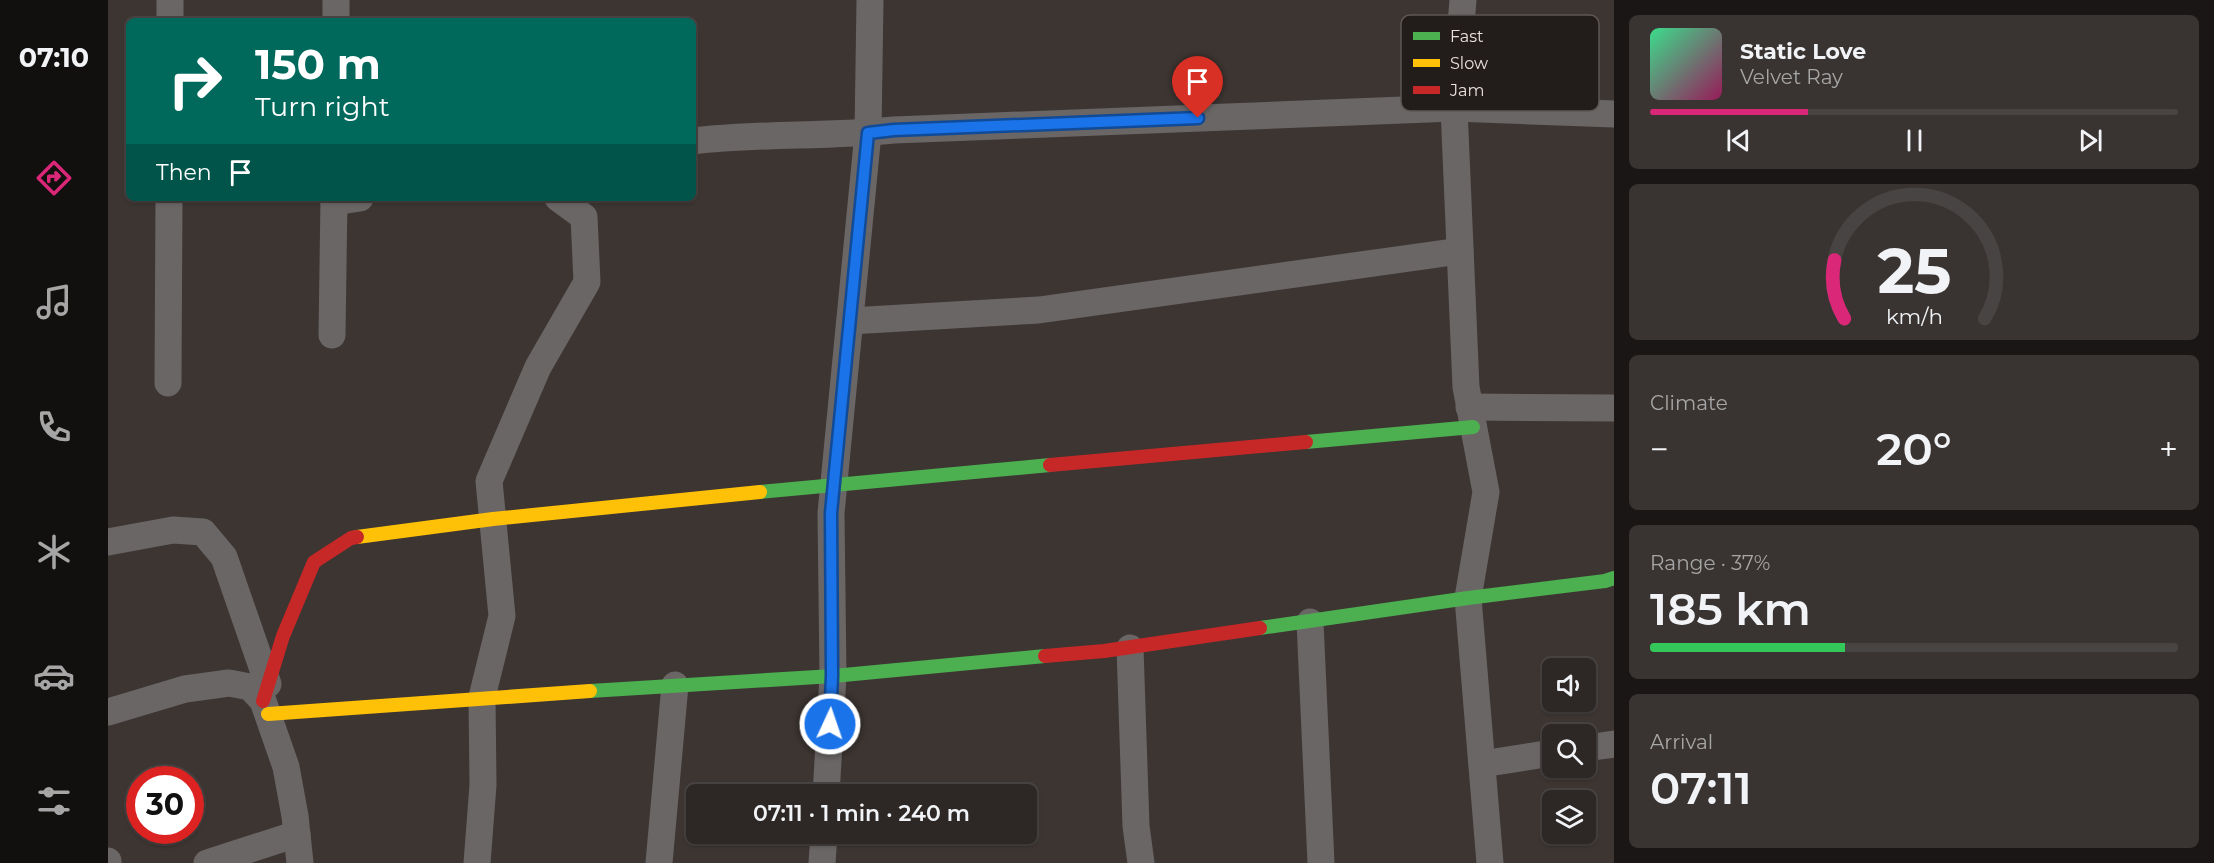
<!DOCTYPE html>
<html lang="en">
<head>
<meta charset="utf-8">
<style>
	:root { --surface:#2d2826; --page:#393432; --text:#f1f3f6; --muted:#a7a6a7; --line:#484443; --accent:#db2777 }
	body { margin:0; font-family:Montserrat,sans-serif; background:var(--page); color:var(--text); height:100vh; display:flex; flex-direction:column; font-size:22px; white-space:nowrap }
	* { box-sizing:border-box; margin:0 }
	p { font-size:20px; color:var(--muted) }
	.icon { flex:none; width:33px; height:33px; fill:none; stroke:currentColor; stroke-width:2; stroke-linecap:round; stroke-linejoin:round }
	.map { position:relative; flex:1; overflow:hidden }
	.side { display:flex; flex-direction:column; gap:15px; padding:15px; background:#191615; width:600px }
	.side>* { flex:none }
	.top-card { position:absolute; left:18px; top:18px; width:570px; height:183px; border-radius:9px; box-shadow:0 2px 4px #0004,0 0 0 2px var(--line); background:#00695c; color:#fff; overflow:hidden }
	.tools { position:absolute; left:1434px; top:658px; display:grid; gap:12px }
	.tools a { display:grid; place-items:center; width:54px; height:54px; border-radius:9px; background:var(--surface); box-shadow:0 2px 4px #0004,0 0 0 2px var(--line); font-size:30px }
	.speed { position:absolute; left:18px; top:766px; display:flex; gap:12px; font-size:30px; font-weight:700; text-align:center }
	.speed>* { display:grid; place-content:center; width:78px; height:78px; border-radius:50%; background:var(--surface); box-shadow:0 2px 4px #0004,0 0 0 2px var(--line); line-height:1 }
	.speed .limit { border:9px solid #d22; background:#fff; color:#111 }
	.pin { position:absolute; display:grid; place-items:center; width:51px; height:51px; color:#fff; margin:-62px -26px; border-radius:50% 50% 50% 0; rotate:-45deg; box-shadow:0 0 6px #0007 }
	.pin .icon { rotate:45deg }
	.me { position:absolute; width:66px; margin:-33px; rotate:3deg; stroke-linejoin:round; filter:drop-shadow(0 0 4px #0008) }
	.turn { display:flex; align-items:center; gap:21px; height:126px; padding:0 30px; font-size:27px }
	.turn .icon { width:78px; height:78px; stroke-width:2.5 }
	.turn b { display:block; font-size:42px; line-height:51px }
	.then { display:flex; align-items:center; height:57px; padding:0 30px; background:#0003; gap:12px; font-size:22px }
	.big { font-size:45px; font-weight:600; line-height:1.1 }
	.side .tile { flex:1; display:flex; flex-direction:column; justify-content:center; gap:9px; min-width:0; padding:0 21px; border-radius:9px; background:var(--page) }
	.side .dial { align-items:center; gap:0 }
	.dial svg { height:156px; overflow:visible; fill:none; stroke:var(--line); stroke-width:7; stroke-linecap:round; text-anchor:middle }
	.dial text { fill:var(--text); stroke:none }
	.song { display:flex; align-items:center; gap:18px }
	.cover { width:72px; height:72px; border-radius:9px; background:linear-gradient(135deg,hsl(150 70% 55%),hsl(330 70% 35%)) }
	.played { height:6px; border-radius:3px; background:linear-gradient(90deg,var(--accent) 30%,var(--line) 30%) }
	.keys { display:flex; justify-content:space-around; direction:ltr }
	.heat { display:flex; justify-content:space-between; align-items:center; font-size:33px; direction:ltr }
	.charge { height:9px; border-radius:4px; background:linear-gradient(90deg,#34c759 37%,var(--line) 0) }
	.trip { position:absolute; left:578px; top:784px; width:351px; height:60px; border-radius:9px; background:var(--surface); box-shadow:0 2px 4px #0004,0 0 0 2px var(--line); font-weight:600; line-height:60px; text-align:center }
	main { display:flex; flex:1; min-height:0 }
	.dock { display:flex; flex-direction:column; width:108px; justify-content:space-around; align-items:center; background:#12100f; color:var(--muted) }
	.dock .icon { width:42px; height:42px }
	.dock .active { color:var(--accent) }
	.dock b { font-size:27px; color:var(--text) }
	.map>svg:first-child { display:block }
	.lines { fill:none; stroke-linecap:round; stroke-linejoin:round }
	.street { stroke:#6a6665; stroke-width:27 }
	.fast { stroke:#4caf50; stroke-width:14 }
	.slow { stroke:#ffc107; stroke-width:14 }
	.jam { stroke:#c62828; stroke-width:14 }
	.route-casing { stroke:#114b97; stroke-width:15 }
	.route { stroke:#1a73e8; stroke-width:10 }
	.key { fill:#221d1b; stroke:#5e5856; stroke-width:1.5 }
	.key-label { font-size:16px; fill:#e9e1de }
</style>
</head>
<body>
<main>
<nav class="dock">
<b>07:10</b>
<svg class="icon active" aria-label="directions" viewBox="0 0 24 24"><path d="M12 3l9 9-9 9-9-9zM9 14v-3h6M13 9l2 2-2 2"/></svg>
<svg class="icon" aria-label="music" viewBox="0 0 24 24"><path d="M9 18V5l10-2v13"/><circle cx="6" cy="18" r="3"/><circle cx="16" cy="16" r="3"/></svg>
<svg class="icon" aria-label="phone" viewBox="0 0 24 24"><path d="M5 4h4l2 5-3 2q2 4 5 5l2-3 5 2v4C11 20 4 13 5 4z"/></svg>
<svg class="icon" aria-label="climate" viewBox="0 0 24 24"><path d="M12 3v18M4 7l16 10M4 17L20 7"/></svg>
<svg class="icon" aria-label="car" viewBox="0 0 24 24"><path d="M5 17H2v-5l4-1 3-4h7l3 4 3 1v5h-3M9 17h6M6 11h13"/><circle cx="7" cy="17" r="2"/><circle cx="17" cy="17" r="2"/></svg>
<svg class="icon" aria-label="filters" viewBox="0 0 24 24"><path d="M4 7h16M4 17h16"/><circle cx="9" cy="7" r="2"/><circle cx="15" cy="17" r="2"/></svg>
</nav>
<div class="map">
<svg width="1506" height="863" viewBox="0 0 1506 863">
	<rect width="100%" height="100%" fill="#3c3532"/>
	<g class="lines">
		<g class="street">
			<path d="M1355,0L1346,108L1358,387L1378,492L1360,598L1382,863"/>
			<path d="M62,21V0"/>
			<path d="M228,21V0"/>
			<path d="M585,141C652,133 719,137 786,130L1346,108L1506,114"/>
			<path d="M226,202L252,198"/>
			<path d="M742,321L931,310L1352,251"/>
			<path d="M224,335L226,198"/>
			<path d="M60,383L61,198"/>
			<path d="M1361,407L1506,408"/>
			<path d="M0,542L65,530L95,532L116,557L160,684"/>
			<path d="M1202,622L1213,863"/>
			<path d="M1022,648L1028,826L1033,863"/>
			<path d="M0,712L77,689L121,683L142,687L155,701L178,767L187,816L192,863"/>
			<path d="M1478,748L1506,744"/>
			<path d="M1374,764L1444,753"/>
			<path d="M718,795L725,676L723,513L760,133L762,0"/>
			<path d="M0,861V863"/>
			<path d="M99,863L189,834"/>
			<path d="M369,863L375,785L374,697L394,616L381,481L430,367L479,282L476,217L450,198"/>
			<path d="M551,863L567,685"/>
			<path d="M714,863L716,834"/>
		</g>
		<g class="fast">
			<path d="M1198,442L1365,427"/>
			<path d="M652,492L942,465"/>
			<path d="M1152,628L1360,598L1497,581L1506,578"/>
			<path d="M482,691L725,676L937,656"/>
		</g>
		<g class="slow">
			<path d="M249,537L385,519L652,492"/>
			<path d="M160,714L482,691"/>
		</g>
		<g class="jam">
			<path d="M942,465L1198,442"/>
			<path d="M937,656L996,651L1152,628"/>
			<path d="M155,701L175,636L206,562L243,538L249,537"/>
		</g>
	</g>
	<g class="lines">
		<defs>
			<path id="route" d="M722,724L724,676L723,513L760,133L786,130L1090,118"/>
		</defs>
		<use href="#route" class="route-casing"/>
		<use href="#route" class="route"/>
	</g>
	<rect x="1293" y="15" width="198" height="96" rx="9" class="key"/>
	<rect x="1305" y="32" width="27" height="8" fill="#4caf50"/>
	<rect x="1305" y="59" width="27" height="8" fill="#ffc107"/>
	<rect x="1305" y="86" width="27" height="8" fill="#c62828"/>
	<g class="key-label">
		<text x="1342" y="42">Fast</text>
		<text x="1342" y="69">Slow</text>
		<text x="1342" y="96">Jam</text>
	</g>
</svg>
<div class="tools">
<a><svg class="icon" aria-label="sound" viewBox="0 0 24 24"><path d="M4 9h4l5-4v14l-5-4H4zM17 9q2 3 0 6"/></svg></a>
<a><svg class="icon" aria-label="search" viewBox="0 0 24 24"><circle cx="10" cy="10" r="6"/><path d="M15 15l6 6"/></svg></a>
<a><svg class="icon" aria-label="layers" viewBox="0 0 24 24"><path d="M12 4l9 5-9 5-9-5zM3 14l9 5 9-5"/></svg></a>
</div>
<div class="speed"><div class="limit">30</div></div>
<div class="pin" style="left:1090px;top:118px;background:#d93025"><svg class="icon" aria-label="arrive" viewBox="0 0 24 24"><path d="M6 21V4h12l-3 4 3 4H6"/></svg></div>
<svg class="me" style="left:722px;top:724px" viewBox="-20 -20 40 40"><circle r="17" fill="#1a73e8" stroke="#fff" stroke-width="3"/><path d="M0-11L8 9 0 5-8 9z" fill="#fff"/></svg>
<div class="trip">07:11 · 1 min · 240 m</div>
<div class="top-card">
<div class="turn"><svg class="icon" aria-label="right" viewBox="0 0 24 24"><path d="M7 20v-9h11M14 6l5 5-5 5"/></svg><div><b>150 m</b>Turn right</div></div>
<div class="then">Then<svg class="icon" aria-label="arrive" viewBox="0 0 24 24"><path d="M6 21V4h12l-3 4 3 4H6"/></svg></div>
</div>
</div>
<section class="side">
<div class="tile">
<div class="song"><i class="cover"></i><div><b>Static Love</b><p>Velvet Ray</p></div></div>
<div class="played"></div>
<div class="keys"><svg class="icon" aria-label="previous" viewBox="0 0 24 24"><path d="M18 5L8 12l10 7zM5 5v14"/></svg><svg class="icon" aria-label="pause" viewBox="0 0 24 24"><path d="M8 5v14M16 5v14"/></svg><svg class="icon" aria-label="next" viewBox="0 0 24 24"><path d="M6 5l10 7-10 7zM19 5v14"/></svg></div>
</div>
<div class="tile dial"><svg viewBox="0 0 100 80">
<path d="M14 69A42 42 0 1 1 86 69"/>
<path d="M14 69A42 42 0 0 1 9 39" stroke="#db2777"/>
<text x="50" y="56" font-size="32" font-weight="700">25</text>
<text x="50" y="72" font-size="11">km/h</text>
</svg></div>
<div class="tile"><p>Climate</p>
<div class="heat"><a>−</a><b class="big">20°</b><a>+</a></div>
</div>
<div class="tile"><p>Range · 37%</p><b class="big">185 km</b><div class="charge"></div></div>
<div class="tile"><p>Arrival</p><b class="big">07:11</b></div>
</section>
</main>
</body>
</html>
